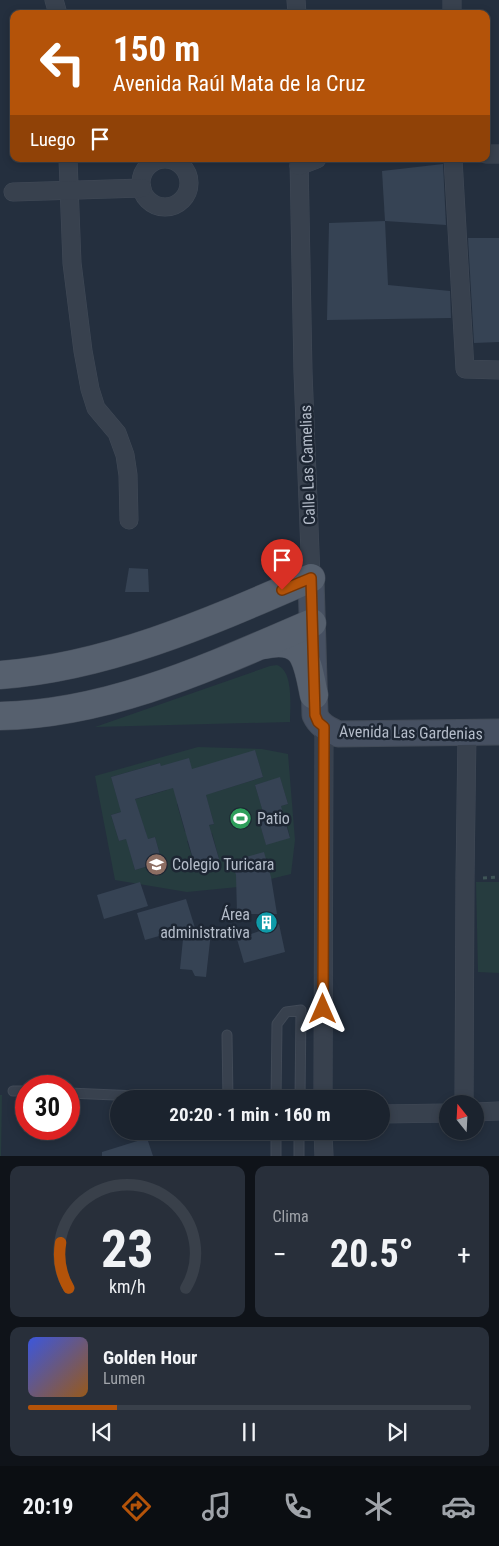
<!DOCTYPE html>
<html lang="es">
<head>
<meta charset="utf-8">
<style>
	:root { --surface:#1b232e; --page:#282f3a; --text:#f1f3f6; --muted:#a0a4aa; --line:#39404a; --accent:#b45309 }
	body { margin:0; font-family:"Roboto Condensed",sans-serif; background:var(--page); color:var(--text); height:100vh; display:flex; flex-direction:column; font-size:19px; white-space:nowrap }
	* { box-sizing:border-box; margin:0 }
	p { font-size:16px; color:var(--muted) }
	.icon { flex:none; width:28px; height:28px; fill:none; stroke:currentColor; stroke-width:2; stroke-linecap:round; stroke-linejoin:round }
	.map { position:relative; height:1156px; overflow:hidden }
	.side { display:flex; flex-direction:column; gap:10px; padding:10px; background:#0f1319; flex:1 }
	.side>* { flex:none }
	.top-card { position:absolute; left:10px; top:10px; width:480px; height:152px; border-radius:10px; box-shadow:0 2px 8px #0003,0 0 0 1px var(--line); background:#b45309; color:#fff; overflow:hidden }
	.needle { width:32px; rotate:342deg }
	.fabs { position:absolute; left:439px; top:1095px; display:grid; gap:10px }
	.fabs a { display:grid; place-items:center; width:45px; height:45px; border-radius:50%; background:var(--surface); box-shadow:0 2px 8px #0003,0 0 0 1px var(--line); font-size:25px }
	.speed { position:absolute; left:15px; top:1075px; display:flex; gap:10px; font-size:25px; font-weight:700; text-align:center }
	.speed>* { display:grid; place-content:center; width:65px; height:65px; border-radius:50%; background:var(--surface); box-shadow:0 2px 8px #0003,0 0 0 1px var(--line); line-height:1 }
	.speed .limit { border:8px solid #d22; background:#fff; color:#111 }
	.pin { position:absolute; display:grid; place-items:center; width:42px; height:42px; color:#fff; margin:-51px -21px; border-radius:50% 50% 50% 0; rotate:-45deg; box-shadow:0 0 5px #0007 }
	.pin .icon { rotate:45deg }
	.me { position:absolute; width:55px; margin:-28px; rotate:0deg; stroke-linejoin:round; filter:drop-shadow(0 0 4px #0008) }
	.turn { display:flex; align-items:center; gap:18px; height:105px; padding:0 20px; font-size:22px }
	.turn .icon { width:65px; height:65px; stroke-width:2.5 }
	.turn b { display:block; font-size:35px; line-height:42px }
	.then { display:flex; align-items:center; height:48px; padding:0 20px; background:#0003; gap:10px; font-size:19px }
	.big { font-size:38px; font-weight:700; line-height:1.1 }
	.side .card { flex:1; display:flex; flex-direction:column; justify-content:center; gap:8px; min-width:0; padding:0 18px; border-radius:10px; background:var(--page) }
	.side .dial { align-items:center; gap:0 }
	.dial svg { height:130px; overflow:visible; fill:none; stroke:var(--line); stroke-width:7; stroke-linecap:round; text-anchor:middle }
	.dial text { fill:var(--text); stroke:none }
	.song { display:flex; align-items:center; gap:15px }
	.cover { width:60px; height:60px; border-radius:8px; background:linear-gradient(135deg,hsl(230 70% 55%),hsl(30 70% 35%)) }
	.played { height:5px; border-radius:2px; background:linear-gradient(90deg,var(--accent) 20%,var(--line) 20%) }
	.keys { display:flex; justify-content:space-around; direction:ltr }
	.heat { display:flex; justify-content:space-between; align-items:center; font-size:28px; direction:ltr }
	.side .tiles { flex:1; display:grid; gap:10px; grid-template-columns:1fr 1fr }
	.card:last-child { grid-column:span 2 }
	.trip { position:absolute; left:110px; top:1090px; width:280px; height:50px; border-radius:25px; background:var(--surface); box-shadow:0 2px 8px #0003,0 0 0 1px var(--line); font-weight:700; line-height:50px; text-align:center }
	.tabs { display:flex; height:80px; justify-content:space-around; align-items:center; background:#0b0e12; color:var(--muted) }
	.tabs .icon { width:35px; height:35px }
	.tabs .selected { color:var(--accent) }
	.tabs b { font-size:22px; color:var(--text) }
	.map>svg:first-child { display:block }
	.green { fill:#263c3f; fill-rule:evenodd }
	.building { fill:#364354 }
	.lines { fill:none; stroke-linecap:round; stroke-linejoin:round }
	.lane-casing { stroke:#414a57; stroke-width:11 }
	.street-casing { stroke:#414a57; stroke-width:19 }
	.secondary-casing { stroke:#414a57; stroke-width:27 }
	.primary-casing { stroke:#414a57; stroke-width:29 }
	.path { stroke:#3f5557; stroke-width:3; stroke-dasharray:4 4; stroke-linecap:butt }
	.lane { stroke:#38414e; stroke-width:9 }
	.street { stroke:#38414e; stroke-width:18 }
	.secondary { stroke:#465061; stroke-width:25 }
	.primary { stroke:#56606e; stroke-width:28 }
	.route-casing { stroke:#753606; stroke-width:12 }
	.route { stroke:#b45309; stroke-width:9 }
	.labels { text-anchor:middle; stroke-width:5; stroke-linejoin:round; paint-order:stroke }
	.street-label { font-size:16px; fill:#b4bcc9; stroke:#1d2633 }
	.poi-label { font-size:16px; fill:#b4bcc9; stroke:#1d2633; text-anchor:start }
</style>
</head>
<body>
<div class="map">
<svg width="499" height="1156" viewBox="0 0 499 1156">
	<rect width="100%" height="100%" fill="#242f3e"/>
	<g class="green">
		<path d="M277,665C294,671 290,707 290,722L95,727L270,666Z"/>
		<path d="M198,747L262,749L288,754L295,840L291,874L238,887L187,892L115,880L95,776ZM255,751L263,777L215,792ZM160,763L167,790L119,804L111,777ZM280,778L288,804L263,811L255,785ZM206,796L214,824L185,832L177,804ZM137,807L146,833L119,841L111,815ZM284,814L290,837L266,844L259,821ZM212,833L219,859L195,866L187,841ZM155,837L162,862L135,870L128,845Z"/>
		<path d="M476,882H499V973L478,972Z"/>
		<path d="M0,1095H2L1,1156H0Z"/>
	</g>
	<g class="building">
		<path d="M443,164L446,225L385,221L382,171Z"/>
		<path d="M385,221L388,285L450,291L451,318L327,320L329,223Z"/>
		<path d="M468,238H499V342L474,343Z"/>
		<path d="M129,568L148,569L149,592H125Z"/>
		<path d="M255,750L263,777L206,795L214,824L209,825L219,859L195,866L173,788L135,799L148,839L155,837L162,862L135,870L126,839L119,841L111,815L121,812L111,777L160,763L161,766L189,758L192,769Z"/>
		<path d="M280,777L288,804L281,806L290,838L266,845L259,821L265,819L255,785Z"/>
		<path d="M264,852L271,877L277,914H237L236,875L232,861Z"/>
		<path d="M140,882L148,906L104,919L97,895Z"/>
		<path d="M186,899L196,931L211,932L206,977L195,976L192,970L180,969L184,929L145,940L137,913Z"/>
		<path d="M279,924L285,952L244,963L237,939Z"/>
		<path d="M147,1138L153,1156H102V1152Z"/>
	</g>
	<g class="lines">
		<defs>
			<g id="lane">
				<path d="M227,1035L228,1099"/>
				<path d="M13,1091H26"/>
				<path d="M69,1093L207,1099"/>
				<path d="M276,1099L277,1024L286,1012L301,1010L300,1099"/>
				<path d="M276,1156V1131"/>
				<path d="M299,1156V1131"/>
			</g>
			<g id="street">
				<path d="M54,0L58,14"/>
				<path d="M296,0L297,14"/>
				<path d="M452,0V14"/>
				<path d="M486,154H499"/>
				<path d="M68,159L72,263L83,351L90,389L96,408L117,433L125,455L128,475L129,520"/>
				<path d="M299,159L303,372L311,578"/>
				<path d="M453,159L465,369L499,370"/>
				<circle cx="165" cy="183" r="24"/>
				<path d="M299,166L317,159"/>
				<path d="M13,192L142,188"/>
				<path d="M323,1099L324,727"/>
				<path d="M464,1104L465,878L467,733"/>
				<path d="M475,1112L499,1111"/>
				<path d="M381,1114L448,1113"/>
				<path d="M323,1131L324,1156"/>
			</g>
			<path id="secondary" d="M311,578L315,715C320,726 328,729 338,734L499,732"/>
			<g id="primary">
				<path d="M263,645C306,635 307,662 314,695"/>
				<path d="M0,675C109,667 212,621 311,578"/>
				<path d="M0,716C110,714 212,666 312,623"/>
			</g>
		</defs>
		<use href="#lane" class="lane-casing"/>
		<use href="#street" class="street-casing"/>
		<use href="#secondary" class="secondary-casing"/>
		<use href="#primary" class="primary-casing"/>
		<path class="path" d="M483,878L499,877"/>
		<use href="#lane" class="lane"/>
		<use href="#street" class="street"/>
		<use href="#secondary" class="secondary"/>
		<use href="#primary" class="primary"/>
	</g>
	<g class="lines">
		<defs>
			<path id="route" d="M282,590L311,578L315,715L318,722L324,727L323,1009"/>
		</defs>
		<use href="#route" class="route-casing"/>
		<use href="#route" class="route"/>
	</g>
	<defs>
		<symbol id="stadium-disc" viewBox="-11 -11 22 22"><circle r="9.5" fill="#2e9e5b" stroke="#1d2633"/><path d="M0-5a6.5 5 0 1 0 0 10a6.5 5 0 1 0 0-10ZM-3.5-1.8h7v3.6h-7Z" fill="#fff"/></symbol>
		<symbol id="school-disc" viewBox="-11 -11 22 22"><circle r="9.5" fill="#8d6e63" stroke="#1d2633"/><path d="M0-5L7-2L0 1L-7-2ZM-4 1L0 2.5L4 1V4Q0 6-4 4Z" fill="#fff"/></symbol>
		<symbol id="building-disc" viewBox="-11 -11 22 22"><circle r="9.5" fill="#0f9aa8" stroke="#1d2633"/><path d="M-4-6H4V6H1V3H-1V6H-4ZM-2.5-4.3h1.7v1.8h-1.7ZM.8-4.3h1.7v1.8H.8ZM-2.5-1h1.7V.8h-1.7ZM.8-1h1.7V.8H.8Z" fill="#fff"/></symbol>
	</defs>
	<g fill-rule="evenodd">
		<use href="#stadium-disc" x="228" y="806" width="25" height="25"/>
		<use href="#school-disc" x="144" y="852" width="25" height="25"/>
		<use href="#building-disc" x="254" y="910" width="25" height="25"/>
	</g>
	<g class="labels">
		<g class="street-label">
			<text transform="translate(307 465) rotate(-92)" y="6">Calle Las Camelias</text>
			<text transform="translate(411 732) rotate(1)" y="6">Avenida Las Gardenias</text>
		</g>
		<g class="poi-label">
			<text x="257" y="824">Patio</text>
			<text x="172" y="870">Colegio Turicara</text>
			<text x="250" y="920" text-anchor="end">Área<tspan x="250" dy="18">administrativa</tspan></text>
		</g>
	</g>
</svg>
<div class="fabs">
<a><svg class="needle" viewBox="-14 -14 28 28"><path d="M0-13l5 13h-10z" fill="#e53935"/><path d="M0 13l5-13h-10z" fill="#a0a4aa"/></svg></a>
</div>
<div class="speed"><div class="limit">30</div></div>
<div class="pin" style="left:282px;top:590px;background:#d93025"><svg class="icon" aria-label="arrive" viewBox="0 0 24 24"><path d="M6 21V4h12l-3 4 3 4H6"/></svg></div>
<svg class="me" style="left:323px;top:1009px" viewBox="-20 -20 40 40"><path d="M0-17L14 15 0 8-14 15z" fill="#b45309" stroke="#fff" stroke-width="4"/></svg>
<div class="trip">20:20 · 1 min · 160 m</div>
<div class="top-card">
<div class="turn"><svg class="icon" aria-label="left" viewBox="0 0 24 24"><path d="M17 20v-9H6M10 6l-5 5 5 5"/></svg><div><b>150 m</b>Avenida Raúl Mata de la Cruz</div></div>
<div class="then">Luego<svg class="icon" aria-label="arrive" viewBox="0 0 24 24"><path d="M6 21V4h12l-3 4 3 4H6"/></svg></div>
</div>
</div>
<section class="side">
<div class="tiles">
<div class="card dial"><svg viewBox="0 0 100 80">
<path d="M14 69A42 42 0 1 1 86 69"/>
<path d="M14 69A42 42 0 0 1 9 41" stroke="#b45309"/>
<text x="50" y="56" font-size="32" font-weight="700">23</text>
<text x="50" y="72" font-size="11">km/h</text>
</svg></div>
<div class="card"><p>Clima</p>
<div class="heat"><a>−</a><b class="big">20.5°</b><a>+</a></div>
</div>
<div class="card">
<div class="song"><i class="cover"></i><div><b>Golden Hour</b><p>Lumen</p></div></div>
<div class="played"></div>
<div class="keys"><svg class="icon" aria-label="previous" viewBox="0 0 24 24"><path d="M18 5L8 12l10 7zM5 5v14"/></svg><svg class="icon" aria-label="pause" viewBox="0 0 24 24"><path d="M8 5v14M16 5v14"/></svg><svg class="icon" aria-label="next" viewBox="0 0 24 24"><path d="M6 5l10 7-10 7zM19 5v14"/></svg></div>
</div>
</div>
</section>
<nav class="tabs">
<b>20:19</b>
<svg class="icon selected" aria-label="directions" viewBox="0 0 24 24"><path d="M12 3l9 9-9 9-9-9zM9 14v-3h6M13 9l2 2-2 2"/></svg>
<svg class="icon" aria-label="music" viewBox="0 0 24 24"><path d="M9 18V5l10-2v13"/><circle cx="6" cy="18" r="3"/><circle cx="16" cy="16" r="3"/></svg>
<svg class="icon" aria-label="phone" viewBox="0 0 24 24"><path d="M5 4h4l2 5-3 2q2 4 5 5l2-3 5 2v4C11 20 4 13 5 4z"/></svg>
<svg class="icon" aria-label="climate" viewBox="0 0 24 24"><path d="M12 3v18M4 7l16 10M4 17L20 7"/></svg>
<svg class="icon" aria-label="car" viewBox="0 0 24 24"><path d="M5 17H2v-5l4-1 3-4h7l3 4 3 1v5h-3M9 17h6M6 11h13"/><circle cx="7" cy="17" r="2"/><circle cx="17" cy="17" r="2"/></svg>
</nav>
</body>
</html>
